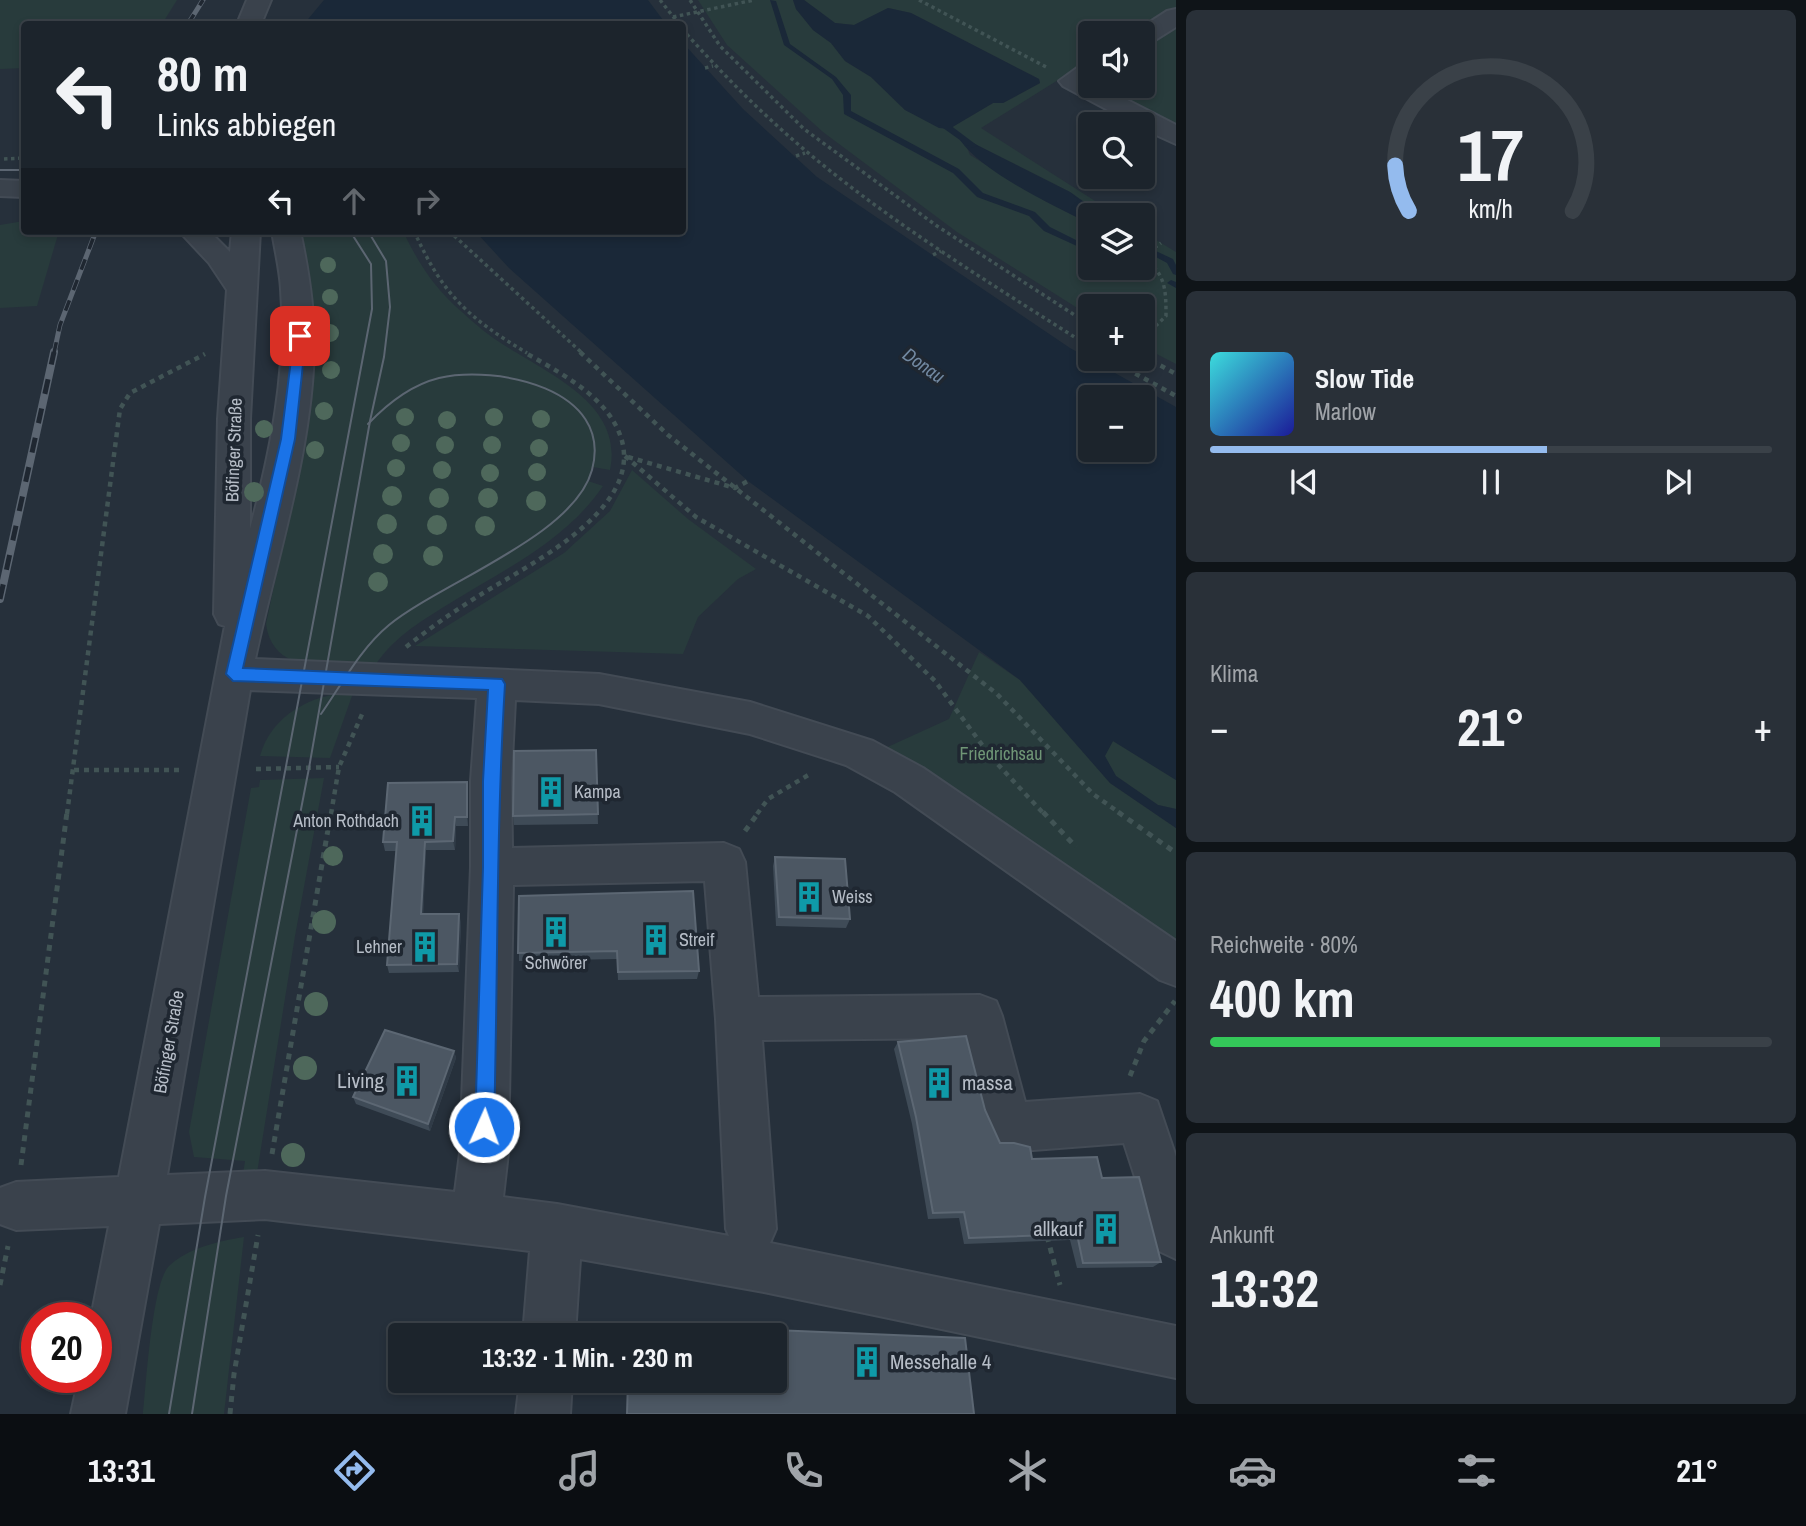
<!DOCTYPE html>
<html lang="de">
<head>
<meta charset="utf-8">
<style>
	:root { --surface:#1c242c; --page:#293038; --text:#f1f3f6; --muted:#a0a4a9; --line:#3a4148; --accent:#94bbee }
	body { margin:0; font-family:"Archivo Narrow",sans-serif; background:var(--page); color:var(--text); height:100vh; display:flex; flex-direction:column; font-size:26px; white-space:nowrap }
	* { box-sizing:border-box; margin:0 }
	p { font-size:23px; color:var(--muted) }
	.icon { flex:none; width:38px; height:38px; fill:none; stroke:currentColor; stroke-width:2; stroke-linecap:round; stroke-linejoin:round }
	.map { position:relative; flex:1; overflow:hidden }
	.drawer { display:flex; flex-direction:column; gap:10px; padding:10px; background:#0f1418; width:630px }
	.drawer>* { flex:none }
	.top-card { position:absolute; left:21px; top:21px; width:665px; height:214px; border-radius:7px; box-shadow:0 4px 10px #0003,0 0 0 2px var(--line); background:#1c242c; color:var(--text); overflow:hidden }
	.controls { position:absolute; left:1078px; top:21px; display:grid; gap:14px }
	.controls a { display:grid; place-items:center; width:77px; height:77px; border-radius:7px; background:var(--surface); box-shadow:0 4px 10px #0003,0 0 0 2px var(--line); font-size:35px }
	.speed { position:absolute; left:21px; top:1302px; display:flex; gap:14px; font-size:35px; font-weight:700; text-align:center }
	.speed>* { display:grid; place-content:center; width:91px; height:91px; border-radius:50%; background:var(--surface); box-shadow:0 4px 10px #0003,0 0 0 2px var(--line); line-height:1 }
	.speed .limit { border:10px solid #d22; background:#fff; color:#111 }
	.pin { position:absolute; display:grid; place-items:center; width:60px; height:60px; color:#fff; margin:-30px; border-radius:14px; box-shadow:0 4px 10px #0006 }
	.me { position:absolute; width:77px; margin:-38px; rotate:2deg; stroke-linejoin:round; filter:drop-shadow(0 0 5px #0008) }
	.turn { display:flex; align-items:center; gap:24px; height:147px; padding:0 21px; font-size:32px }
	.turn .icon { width:91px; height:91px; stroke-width:2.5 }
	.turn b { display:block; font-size:49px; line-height:60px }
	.lanes { display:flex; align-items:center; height:66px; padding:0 21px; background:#0003; justify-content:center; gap:35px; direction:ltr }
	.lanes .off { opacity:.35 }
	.big { font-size:52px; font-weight:700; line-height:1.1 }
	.drawer .card { flex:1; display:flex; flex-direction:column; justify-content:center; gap:10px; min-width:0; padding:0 24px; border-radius:10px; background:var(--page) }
	.drawer .dial { align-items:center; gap:0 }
	.dial svg { height:182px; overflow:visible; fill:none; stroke:var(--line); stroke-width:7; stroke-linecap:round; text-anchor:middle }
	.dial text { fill:var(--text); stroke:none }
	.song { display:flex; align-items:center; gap:21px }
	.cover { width:84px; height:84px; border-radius:10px; background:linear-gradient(135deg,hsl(180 70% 55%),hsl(240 70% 35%)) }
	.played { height:7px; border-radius:4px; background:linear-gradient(90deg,var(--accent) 60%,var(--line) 60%) }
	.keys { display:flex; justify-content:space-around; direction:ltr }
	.heat { display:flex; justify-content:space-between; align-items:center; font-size:38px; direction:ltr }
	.charge { height:10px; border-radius:5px; background:linear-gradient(90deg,#34c759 80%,var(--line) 0) }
	.trip { position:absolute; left:388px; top:1323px; width:399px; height:70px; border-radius:7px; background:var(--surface); box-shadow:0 4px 10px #0003,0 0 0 2px var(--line); font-weight:700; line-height:70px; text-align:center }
	.tab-bar { display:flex; height:112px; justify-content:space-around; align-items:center; background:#0b0e12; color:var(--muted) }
	.tab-bar .icon { width:49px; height:49px }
	.tab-bar .on { color:var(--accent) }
	.tab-bar b { font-size:32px; color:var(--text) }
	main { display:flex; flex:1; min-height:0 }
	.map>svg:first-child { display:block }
	.green { fill:#283b3c }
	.water { fill:#1a2838; fill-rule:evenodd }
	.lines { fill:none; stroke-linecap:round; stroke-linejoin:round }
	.stream { fill:#1a2838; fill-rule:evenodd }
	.minor-casing { stroke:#434b55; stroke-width:4 }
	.path-far2 { stroke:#415455; stroke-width:3.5; stroke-dasharray:3.5 3.5; stroke-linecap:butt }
	.path-far1 { stroke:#415455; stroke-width:4.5; stroke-dasharray:5 5; stroke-linecap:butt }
	.path { stroke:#415455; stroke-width:5; stroke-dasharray:6 6; stroke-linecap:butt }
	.minor { fill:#3a424c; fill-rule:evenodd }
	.tram { stroke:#5c6672; stroke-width:2 }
	.rail-far1-casing { stroke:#5c6672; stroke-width:5 }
	.rail-casing { stroke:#5c6672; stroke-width:8 }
	.rail-far1 { stroke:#1f2731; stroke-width:3.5; stroke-dasharray:11; stroke-linecap:butt }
	.rail { stroke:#1f2731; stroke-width:5; stroke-dasharray:15; stroke-linecap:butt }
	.tree { fill:#4e685b }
	.wall { fill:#3f4b57 }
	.shaded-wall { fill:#303b47 }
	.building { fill:#4c5763; stroke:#5c6773; stroke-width:2 }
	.route { fill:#1a73e8; stroke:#114b97; stroke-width:2 }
	.labels { text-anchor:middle; stroke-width:7; stroke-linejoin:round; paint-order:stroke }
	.street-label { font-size:18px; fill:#b6bdc7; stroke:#1f2731 }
	.park-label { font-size:18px; fill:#6f9676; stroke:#1f2731 }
	.poi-label { font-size:18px; fill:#b6bdc7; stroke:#1f2731; text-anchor:start }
	.water-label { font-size:19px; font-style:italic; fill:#7289a2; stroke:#1f2731 }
	.near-poi-label { font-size:21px; fill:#b6bdc7; stroke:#1f2731; text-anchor:end }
</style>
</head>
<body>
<main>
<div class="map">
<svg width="1176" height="1414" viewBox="0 0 1176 1414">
	<rect width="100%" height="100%" fill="#26303b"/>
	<g class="green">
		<path d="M0,0H177L162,24H24V68L0,69Z"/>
		<path d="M698,0H793L796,9L813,30L831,43L845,61L871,77L905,110L949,129L993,103H1003L1040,83L1039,79L911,13L888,8L854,25L835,23L804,0H1176V8L1135,33H1090V60L981,128L1117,215H1102L1070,192L963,138L970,155L1047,202L1090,224V268H1143V232L1176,252V364L1143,347V306H1090V316L957,232L823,132L727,45Z"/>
		<path d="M1176,23V131L1093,86H1143V43Z"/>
		<path d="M24,221V231H59L37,306L0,308V225Z"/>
		<path d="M299,231H403C418,263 435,289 462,312C475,324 489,336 504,345C548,374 624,404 610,470L593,467L588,481L603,486C565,542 503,570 447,605C418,623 393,638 374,667C333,665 273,677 266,624C292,496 337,360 299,231Z"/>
		<path d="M632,470L688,519L756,569L738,579L698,617L683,654L415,646L564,553L610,511Z"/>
		<path d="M979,652L1020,680L1110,783L1176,828V949L881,750L949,719Z"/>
		<path d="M353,693L330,758L260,756C271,715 313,693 353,693Z"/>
		<path d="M1113,741L1176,780V809L1158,805L1116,776L1104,756Z"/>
		<path d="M324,778L295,936L257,1173L243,1174L245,1161L194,1157L189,1132L251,788L259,787L260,780Z"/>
		<path d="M244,1237L224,1414H143C146,1386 152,1283 169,1266C188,1248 219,1241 244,1237Z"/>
	</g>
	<g class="water">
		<path d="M324,0H648L666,24H304Z"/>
		<path d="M793,0H804L835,23L854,25L888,8L911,13L1039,79L1040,83L1003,103H993L949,129L939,128L905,110L871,77L845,61L831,43L813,30L796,9Z"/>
		<path d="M683,43L743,109L817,177L1070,348L1176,407V780L1113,741L1105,756L1116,776L1158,805L1176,809V828L1110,783L1020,680L748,481L509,268L475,231H682ZM1090,397H1143V450H1090Z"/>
		<path d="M963,138L1070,192L1102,215H1090V224C1053,205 983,173 960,140Z"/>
	</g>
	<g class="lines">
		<g class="stream">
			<path d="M770,0L776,1L790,44L836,77L851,95V111L959,169L983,193L1035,212L1050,227L1090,247V252L1044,231L1029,216L977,197L953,173L844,114L843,95L832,79L784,45Z"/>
			<path d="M936,119H942L978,146L971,148L936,123Z"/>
			<path d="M1143,245L1173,259L1176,265V275L1173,274L1167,263L1143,250Z"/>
			<path d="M1128,268H1139L1153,275L1152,277H1146Z"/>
			<path d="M1171,280L1176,282V288L1167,283Z"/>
		</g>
		<defs>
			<g id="minor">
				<path d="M247,0H271L261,24H237Z"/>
				<path d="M1176,9V27L1152,42L1143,44V33H1133L1167,11Z"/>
				<path d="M1090,62V86H1100L1176,125V144L1143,129V124H1134L1063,86L1059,81L1081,65Z"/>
				<path d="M0,180L24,181V197L0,196Z"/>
				<path d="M179,231H209L230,252L232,231H260L250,419V529C271,450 287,371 281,289C280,270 275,250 272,231H300C308,268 314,305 314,343C313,450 277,555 255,659L599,674L750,702L873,741L923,768L1176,941V986L1160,980L895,792L846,765L750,734L599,704L515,700L511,781L512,848L724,843L739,849L745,862L758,997L980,995L996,1001L1002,1016L1025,1102L1140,1094L1157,1101L1176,1157V1259L1159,1251L1124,1143L1020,1151L1003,1144L988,1133L982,1116L963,1038L762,1040L776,1229L770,1243L1176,1326V1378L764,1292L580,1259L575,1335H523L530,1251L265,1219L159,1224L125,1414H71L79,1377H96V1318H91L109,1226L16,1230L0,1224V1188L16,1182L119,1177L225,626L219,624L214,614L218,419L227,290L209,263ZM250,690L477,698L471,781V867L460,1153L455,1192L265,1171L167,1175ZM705,881L716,1019L726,1229L729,1236L557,1204L503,1197L508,1153L513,885Z"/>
				<path d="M520,1381H572L570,1414H516Z"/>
			</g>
		</defs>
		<use href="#minor" class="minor-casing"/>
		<g class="path-far2">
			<path d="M660,0L679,24"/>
			<path d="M690,0L720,46L804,129L937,226L1090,325"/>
			<path d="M919,0L1048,68"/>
			<path d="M673,17L754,0"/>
			<path d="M682,29C711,61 740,92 772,121C867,209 981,277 1090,347"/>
			<path d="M705,68L713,66"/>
			<path d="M796,156L805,153"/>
			<path d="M4,159L24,158"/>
			<path d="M414,231C443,295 467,317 527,353"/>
			<path d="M449,231L582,353"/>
			<path d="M933,255L941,251"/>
			<path d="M1143,256L1161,243"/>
			<path d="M1143,258C1166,273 1166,291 1166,316L1143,338"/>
		</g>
		<g class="path-far1">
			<path d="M580,352L668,435L997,694L1093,794L1121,814"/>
			<path d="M1143,356L1176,374"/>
			<path d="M1109,359L1176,396"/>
			<path d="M1093,361L1095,359"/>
			<path d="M625,456L696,517L868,616L935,681L991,757L1044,814"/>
			<path d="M628,457L735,488L748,481"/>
			<path d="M406,647C430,628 454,611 480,595C531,563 659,503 615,424C597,391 555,370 524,352"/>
			<path d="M256,769L339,767"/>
			<path d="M74,770H180"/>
			<path d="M67,814L120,409L130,393L205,354"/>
			<path d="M331,814L339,767L363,712"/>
			<path d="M757,814L768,799L810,774"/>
		</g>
		<g class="path">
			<path d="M1043,812L1076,847"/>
			<path d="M1118,812L1176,853"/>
			<path d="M745,831L759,812"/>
			<path d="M1130,1076L1144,1041L1175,1001"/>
			<path d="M272,1154L331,812"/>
			<path d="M21,1165L67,812"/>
			<path d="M1047,1236L1060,1285"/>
			<path d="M0,1285L8,1246"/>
			<path d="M230,1414L234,1374L258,1235"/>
		</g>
		<use href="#minor" class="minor"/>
		<g class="tram">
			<path d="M0,170H24"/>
			<path d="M321,714C342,684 360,649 389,625C442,582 574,536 592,470C614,388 496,365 439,378C411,385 387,404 368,424"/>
			<path d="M169,1414L205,1197L372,309L371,264L350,231"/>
			<path d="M192,1414L226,1196L309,768L370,421L384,357L390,307L386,261L368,231"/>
		</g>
		<defs>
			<g id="rail-far1">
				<path d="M188,24L203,0"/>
				<path d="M54,353L60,325L96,231"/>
			</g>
			<path id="rail" d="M0,599L54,352"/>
		</defs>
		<use href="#rail-far1" class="rail-far1-casing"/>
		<use href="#rail" class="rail-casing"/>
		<use href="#rail-far1" class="rail-far1"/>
		<use href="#rail" class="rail"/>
	</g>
	<g class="tree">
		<circle cx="328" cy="265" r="8"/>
		<circle cx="330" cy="297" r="8"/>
		<circle cx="330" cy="333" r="9"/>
		<circle cx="331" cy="370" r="9"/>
		<circle cx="324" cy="411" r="9"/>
		<circle cx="405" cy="417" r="9"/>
		<circle cx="494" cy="417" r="9"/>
		<circle cx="541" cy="419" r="9"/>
		<circle cx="447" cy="420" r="9"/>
		<circle cx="264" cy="429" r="9"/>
		<circle cx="401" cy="443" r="9"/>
		<circle cx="445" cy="445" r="9"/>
		<circle cx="492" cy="445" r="9"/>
		<circle cx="539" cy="448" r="9"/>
		<circle cx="315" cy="450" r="9"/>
		<circle cx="396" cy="468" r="9"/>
		<circle cx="442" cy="470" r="9"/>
		<circle cx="537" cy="472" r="9"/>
		<circle cx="490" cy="473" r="9"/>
		<circle cx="254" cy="492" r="10"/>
		<circle cx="392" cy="496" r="10"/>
		<circle cx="439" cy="498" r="10"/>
		<circle cx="488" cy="498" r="10"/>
		<circle cx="536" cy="501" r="10"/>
		<circle cx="387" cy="524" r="10"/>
		<circle cx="437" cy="525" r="10"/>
		<circle cx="485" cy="526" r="10"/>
		<circle cx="383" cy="554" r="10"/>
		<circle cx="433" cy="556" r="10"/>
		<circle cx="378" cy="582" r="10"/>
		<circle cx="333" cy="856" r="10"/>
		<circle cx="324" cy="922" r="12"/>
		<circle cx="316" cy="1004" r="12"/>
		<circle cx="305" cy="1068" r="12"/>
		<circle cx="293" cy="1155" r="12"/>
	</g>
	<g class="wall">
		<path d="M596,750L598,824L514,825L513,816Z"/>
		<path d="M468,792V826H456L455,850H426L423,914L461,922L459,972L389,973L387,965L396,851H385L383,842Z"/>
		<path d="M775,857L850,919L846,928L776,926L773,866Z"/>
		<path d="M519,896L699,971L697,979L618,980L617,959L519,961Z"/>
		<path d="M898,1042L985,1110L1000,1143L1032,1159L1102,1178L1161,1262L1153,1267L1077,1268L1070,1240L964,1244L959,1218L928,1219L912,1124L894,1049Z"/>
		<path d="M454,1051L456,1058L430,1131L356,1104L353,1097Z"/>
	</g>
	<g class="shaded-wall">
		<path d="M467,782L468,792V826L467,817Z"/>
		<path d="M455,817L456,826L455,850L453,841Z"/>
		<path d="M425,842L426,850L423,923L421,914Z"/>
		<path d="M459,914L461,922L459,972L457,964Z"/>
		<path d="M454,1051L456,1058L430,1131L428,1124Z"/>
	</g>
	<g class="building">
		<path d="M596,750L598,814L513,816L514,751Z"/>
		<path d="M467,782V817H455L453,841L425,842L421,914H459L457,964L387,965L397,842H383L388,783Z"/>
		<path d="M775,857L845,859L850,919L779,917Z"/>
		<path d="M693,891L699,971L618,972L617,951L518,953L519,896Z"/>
		<path d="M385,1030L454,1051L428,1124L353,1097Z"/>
		<path d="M966,1036L985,1110L1000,1143H1014L1030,1147L1032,1159L1097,1157L1102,1178L1139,1177L1161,1262L1083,1263L1077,1234L969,1238L964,1212L933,1213L916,1117L898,1042Z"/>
		<path d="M629,1324L965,1338L974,1414H627L628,1381H775V1335H629Z"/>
	</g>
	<path class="route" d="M300,331L306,336L295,439L243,668L502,679L505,684C496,831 498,979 494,1127L491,1134L484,1137L477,1134L475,1127L483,867V781L488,690L233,681L226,674L281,439L294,336Z"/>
	<defs>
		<symbol id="building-bare" viewBox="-9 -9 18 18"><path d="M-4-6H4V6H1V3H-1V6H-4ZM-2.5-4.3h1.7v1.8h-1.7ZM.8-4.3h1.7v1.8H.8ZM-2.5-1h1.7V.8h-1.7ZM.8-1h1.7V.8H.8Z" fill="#0f9aa8" stroke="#1f2731" stroke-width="2.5" paint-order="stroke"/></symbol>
	</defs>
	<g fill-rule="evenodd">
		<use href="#building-bare" x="529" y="770" width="44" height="44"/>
		<use href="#building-bare" x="400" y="799" width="44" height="44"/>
		<use href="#building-bare" x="787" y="875" width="44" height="44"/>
		<use href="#building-bare" x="534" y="910" width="44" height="44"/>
		<use href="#building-bare" x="634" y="918" width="44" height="44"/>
		<use href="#building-bare" x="403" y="925" width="44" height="44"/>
		<use href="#building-bare" x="385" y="1059" width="44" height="44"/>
		<use href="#building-bare" x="917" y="1061" width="44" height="44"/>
		<use href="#building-bare" x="1084" y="1207" width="44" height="44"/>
		<use href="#building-bare" x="845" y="1340" width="44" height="44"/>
	</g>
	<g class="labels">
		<g class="street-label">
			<text transform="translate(234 450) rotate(-88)" y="6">Böfinger Straße</text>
			<text transform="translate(169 1042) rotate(-80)" y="6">Böfinger Straße</text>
		</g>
		<g class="park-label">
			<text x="1001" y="760">Friedrichsau</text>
		</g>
		<g class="poi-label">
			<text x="574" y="798">Kampa</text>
			<text x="399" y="827" text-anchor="end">Anton Rothdach</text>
			<text x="832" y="903">Weiss</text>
			<text x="679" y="946">Streif</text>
			<text x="402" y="953" text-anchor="end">Lehner</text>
			<text x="556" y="969" text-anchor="middle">Schwörer</text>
		</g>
		<g class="water-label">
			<text transform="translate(924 365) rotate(35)" y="7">Donau</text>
		</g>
		<g class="near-poi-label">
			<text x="384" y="1088">Living</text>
			<text x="962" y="1090" text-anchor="start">massa</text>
			<text x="1083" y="1236">allkauf</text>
			<text x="890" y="1369" text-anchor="start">Messehalle 4</text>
		</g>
	</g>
</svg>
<div class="controls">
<a><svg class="icon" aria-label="sound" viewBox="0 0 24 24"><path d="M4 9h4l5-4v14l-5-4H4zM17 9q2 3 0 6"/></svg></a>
<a><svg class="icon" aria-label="search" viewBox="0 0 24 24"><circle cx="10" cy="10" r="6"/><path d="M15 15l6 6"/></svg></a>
<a><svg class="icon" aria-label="layers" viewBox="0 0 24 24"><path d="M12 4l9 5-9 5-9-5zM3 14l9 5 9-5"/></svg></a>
<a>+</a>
<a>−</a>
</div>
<div class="speed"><div class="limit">20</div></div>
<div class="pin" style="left:300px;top:336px;background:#d93025"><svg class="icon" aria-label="arrive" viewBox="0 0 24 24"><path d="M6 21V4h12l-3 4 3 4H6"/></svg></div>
<svg class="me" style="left:484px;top:1127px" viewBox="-20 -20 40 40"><circle r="17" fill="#1a73e8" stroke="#fff" stroke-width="3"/><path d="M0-11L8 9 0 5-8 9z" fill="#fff"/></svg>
<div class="trip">13:32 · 1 Min. · 230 m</div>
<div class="top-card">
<div class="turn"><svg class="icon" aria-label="left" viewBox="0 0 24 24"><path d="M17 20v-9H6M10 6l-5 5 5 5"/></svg><div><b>80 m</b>Links abbiegen</div></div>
<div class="lanes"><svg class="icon" aria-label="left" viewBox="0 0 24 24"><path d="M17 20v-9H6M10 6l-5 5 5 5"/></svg><svg class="icon off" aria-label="ahead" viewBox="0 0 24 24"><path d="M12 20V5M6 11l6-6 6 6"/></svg><svg class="icon off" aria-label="right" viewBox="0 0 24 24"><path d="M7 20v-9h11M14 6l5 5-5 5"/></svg></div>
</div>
</div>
<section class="drawer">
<div class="card dial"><svg viewBox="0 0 100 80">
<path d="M14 69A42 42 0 1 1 86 69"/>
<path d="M14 69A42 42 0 0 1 8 49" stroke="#94bbee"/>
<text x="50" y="56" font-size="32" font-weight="700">17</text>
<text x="50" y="72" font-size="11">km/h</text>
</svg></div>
<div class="card">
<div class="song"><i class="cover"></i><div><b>Slow Tide</b><p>Marlow</p></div></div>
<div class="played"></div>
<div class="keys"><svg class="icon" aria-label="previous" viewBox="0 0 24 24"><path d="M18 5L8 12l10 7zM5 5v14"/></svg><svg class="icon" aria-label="pause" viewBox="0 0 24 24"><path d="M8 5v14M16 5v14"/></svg><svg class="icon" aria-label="next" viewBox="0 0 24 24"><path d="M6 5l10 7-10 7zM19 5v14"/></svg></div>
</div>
<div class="card"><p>Klima</p>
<div class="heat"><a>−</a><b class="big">21°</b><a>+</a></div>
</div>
<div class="card"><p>Reichweite · 80%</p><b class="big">400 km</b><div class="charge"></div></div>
<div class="card"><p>Ankunft</p><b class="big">13:32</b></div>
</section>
</main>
<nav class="tab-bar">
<b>13:31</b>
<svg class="icon on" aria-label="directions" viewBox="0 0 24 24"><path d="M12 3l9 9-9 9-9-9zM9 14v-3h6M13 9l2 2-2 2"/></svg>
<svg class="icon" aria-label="music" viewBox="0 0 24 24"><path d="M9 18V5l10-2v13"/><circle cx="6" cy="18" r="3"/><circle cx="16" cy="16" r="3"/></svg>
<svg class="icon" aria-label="phone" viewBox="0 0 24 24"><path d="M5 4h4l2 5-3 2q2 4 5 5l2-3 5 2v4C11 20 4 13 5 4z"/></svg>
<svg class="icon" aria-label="climate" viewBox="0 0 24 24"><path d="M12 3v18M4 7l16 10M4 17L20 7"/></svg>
<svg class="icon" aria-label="car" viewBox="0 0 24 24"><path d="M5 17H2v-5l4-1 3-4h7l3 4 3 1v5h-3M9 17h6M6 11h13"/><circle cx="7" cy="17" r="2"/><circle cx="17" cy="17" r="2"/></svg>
<svg class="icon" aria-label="filters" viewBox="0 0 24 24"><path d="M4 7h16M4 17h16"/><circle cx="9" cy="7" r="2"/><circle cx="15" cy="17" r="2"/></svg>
<b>21°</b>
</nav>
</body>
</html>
